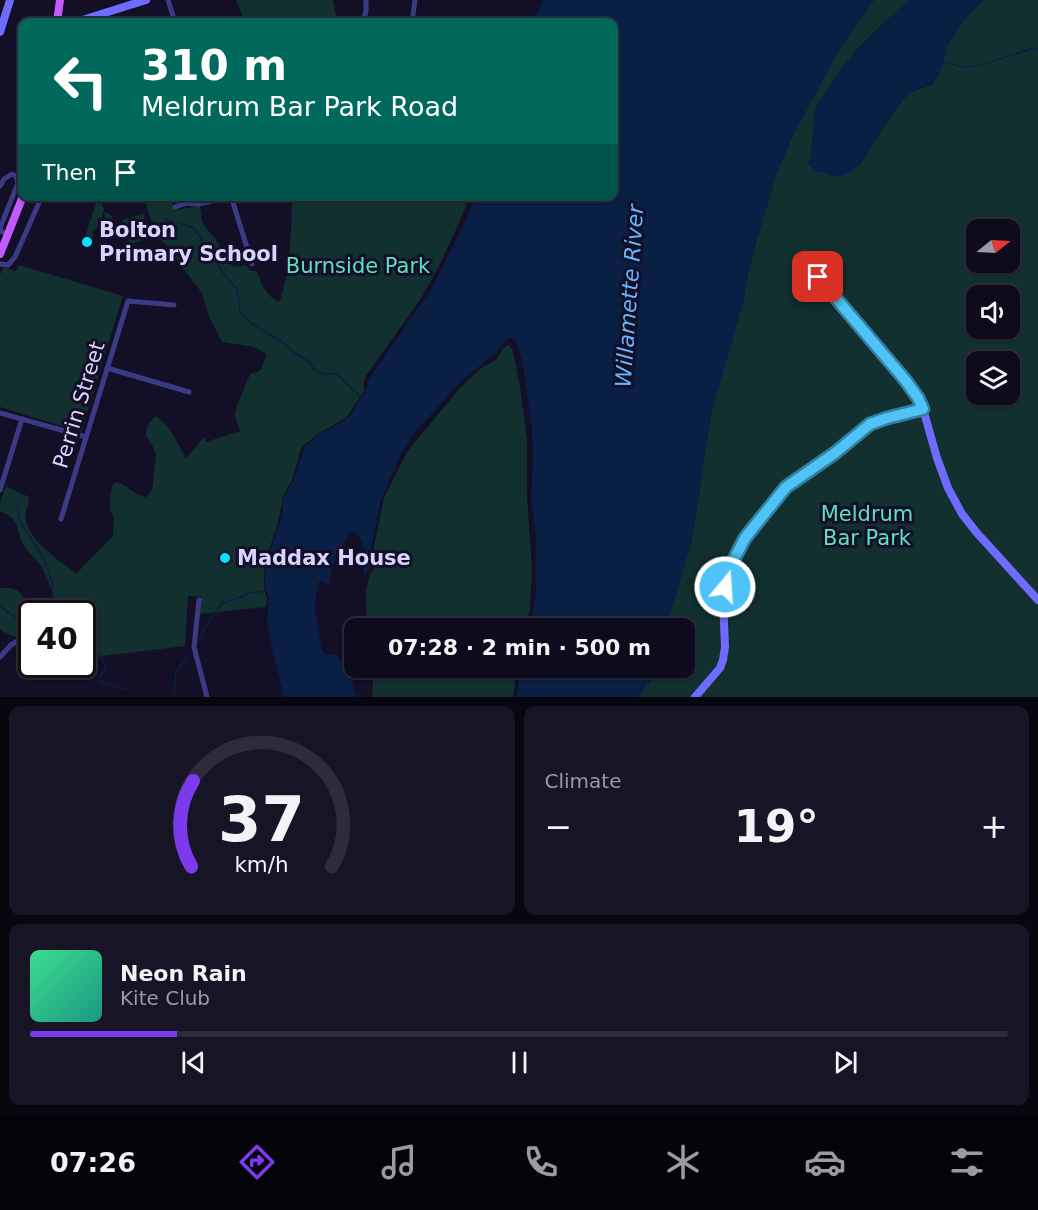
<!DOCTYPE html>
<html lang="en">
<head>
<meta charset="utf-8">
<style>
	:root { --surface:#0e0b1c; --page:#171425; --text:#f1f3f6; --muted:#9b9ba3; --line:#2e2b3b; --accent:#7c3aed }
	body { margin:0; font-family:"DejaVu Sans",sans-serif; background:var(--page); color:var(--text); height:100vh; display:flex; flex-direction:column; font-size:22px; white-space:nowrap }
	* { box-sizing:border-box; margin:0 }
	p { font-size:20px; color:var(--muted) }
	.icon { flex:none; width:33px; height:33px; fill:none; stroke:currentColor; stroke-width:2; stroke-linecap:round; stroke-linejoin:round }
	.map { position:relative; height:697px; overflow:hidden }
	.details { display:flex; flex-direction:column; gap:9px; padding:9px; background:#08060f; flex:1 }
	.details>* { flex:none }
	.guide { position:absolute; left:18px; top:18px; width:600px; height:183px; border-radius:12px; box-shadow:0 2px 4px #0004,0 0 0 2px var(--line); background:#00695c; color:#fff; overflow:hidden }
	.needle { width:39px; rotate:72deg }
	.fabs { position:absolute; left:966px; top:219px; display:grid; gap:12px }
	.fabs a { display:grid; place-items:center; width:54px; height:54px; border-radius:12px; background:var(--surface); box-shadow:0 2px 4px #0004,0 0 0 2px var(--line); font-size:30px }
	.speed { position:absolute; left:18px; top:600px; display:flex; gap:12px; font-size:30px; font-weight:700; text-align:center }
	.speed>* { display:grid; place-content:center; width:78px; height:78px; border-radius:50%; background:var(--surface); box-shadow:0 2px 4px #0004,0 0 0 2px var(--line); line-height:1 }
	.speed .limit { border:3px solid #111; border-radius:9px; background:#fff; color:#111 }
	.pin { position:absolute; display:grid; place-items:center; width:51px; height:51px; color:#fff; margin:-26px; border-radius:12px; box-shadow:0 3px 9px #0006 }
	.me { position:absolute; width:66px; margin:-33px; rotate:18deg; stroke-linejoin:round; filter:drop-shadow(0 0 4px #0008) }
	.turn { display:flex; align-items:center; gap:21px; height:126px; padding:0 24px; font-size:27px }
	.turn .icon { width:78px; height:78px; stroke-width:2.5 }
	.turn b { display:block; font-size:42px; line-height:51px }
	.then { display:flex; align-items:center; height:57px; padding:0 24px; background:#0003; gap:12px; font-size:22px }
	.big { font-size:45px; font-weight:600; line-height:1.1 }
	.details .card { flex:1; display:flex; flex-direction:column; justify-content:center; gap:9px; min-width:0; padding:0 21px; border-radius:12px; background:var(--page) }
	.details .dial { align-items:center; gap:0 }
	.dial svg { height:156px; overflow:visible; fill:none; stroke:var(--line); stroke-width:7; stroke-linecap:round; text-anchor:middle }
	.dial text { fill:var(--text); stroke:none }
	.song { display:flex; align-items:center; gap:18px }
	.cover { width:72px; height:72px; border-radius:9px; background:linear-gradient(135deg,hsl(150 70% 55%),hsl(170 70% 35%)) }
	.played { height:6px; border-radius:3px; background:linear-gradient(90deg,var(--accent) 15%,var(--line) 15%) }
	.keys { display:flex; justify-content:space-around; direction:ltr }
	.heat { display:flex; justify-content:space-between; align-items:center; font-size:33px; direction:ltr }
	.details .tiles { flex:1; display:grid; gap:9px; grid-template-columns:1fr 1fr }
	.card:last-child { grid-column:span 2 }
	.trip { position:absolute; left:344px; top:618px; width:351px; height:60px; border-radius:12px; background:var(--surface); box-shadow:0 2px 4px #0004,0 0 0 2px var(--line); font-weight:600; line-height:60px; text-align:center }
	.dock { display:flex; height:96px; justify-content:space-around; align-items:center; background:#06040b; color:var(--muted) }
	.dock .icon { width:42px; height:42px }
	.dock .active { color:var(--accent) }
	.dock b { font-size:27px; color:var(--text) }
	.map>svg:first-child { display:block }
	.green { fill:#12302f; fill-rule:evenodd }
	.water { fill:#0a1f44 }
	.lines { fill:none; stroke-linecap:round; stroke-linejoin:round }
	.stream { stroke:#0a1f44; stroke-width:1.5 }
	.street { stroke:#3d3a85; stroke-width:5 }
	.secondary { stroke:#6f6bff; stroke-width:8 }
	.primary { stroke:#c25bff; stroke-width:8 }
	.route-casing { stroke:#337fa1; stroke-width:15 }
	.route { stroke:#4fc3f7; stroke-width:10 }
	.poi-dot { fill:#00e5ff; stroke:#130f26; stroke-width:2 }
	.labels { text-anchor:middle; stroke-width:6; stroke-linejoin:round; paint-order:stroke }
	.poi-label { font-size:21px; font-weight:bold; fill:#d9d4ff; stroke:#130f26; text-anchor:start }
	.park-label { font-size:21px; fill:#5fe0c0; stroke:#130f26 }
	.street-label { font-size:21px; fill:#d9d4ff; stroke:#130f26 }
	.water-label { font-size:22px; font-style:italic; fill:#62b6ff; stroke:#130f26 }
</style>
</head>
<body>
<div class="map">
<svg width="1038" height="697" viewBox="0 0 1038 697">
	<rect width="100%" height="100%" fill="#130f26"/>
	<g class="green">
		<path d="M236,0H333L336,16L344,22H245Z"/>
		<path d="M874,0H908L858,48L841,69L815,109L811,157L822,172L859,166L897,107L909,93L932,84L939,74L948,44L964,20L984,0H1038V697H638L651,679L655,668H684V628H666L692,539L711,414L757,238L778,169L792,137L837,53ZM976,230H1010V262H976ZM976,296H1010V328H976ZM976,362H1010V394H976Z"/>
		<path d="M151,197H157L172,203L175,210L200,206C201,212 201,219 204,225C207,230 213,235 216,240C224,251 225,273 245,265L251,271H257C261,284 266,296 279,302C291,274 291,227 292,197H470L454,234L438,268L422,297L366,376L364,382V391L347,417L318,434L305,444L301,449L292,480L283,496L278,523L269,550L264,571V587L267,600L266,607L200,614L201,597L188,596L185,646L102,656L83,651L82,614H32L31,634L29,638C17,638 9,636 0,629V588C28,586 19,602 37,613L54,596C50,588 48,578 43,570C39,561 31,556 25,548C15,531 22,520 0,511V503L6,486L29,497C29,505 24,512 26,521C30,543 60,560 76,574L113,536L114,518L110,510V498L112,486L116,482C127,484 134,496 146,497L152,490L156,455L153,447L146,436L147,426L155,416C171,425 177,443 186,458L204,437L206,442L240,431L235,416L236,409L250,374L260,371L267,354L254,347L222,342L209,317L202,293L179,263L169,247L157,238L144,198Z"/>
		<path d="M97,200L101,202L104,209L100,226L92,232L94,236L91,238L85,237Z"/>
		<path d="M105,212L111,215L117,231L107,234L99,231L104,223Z"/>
		<path d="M143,214L150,237L130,245L122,220Z"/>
		<path d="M19,265L123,296L81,432L0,407V275L3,267L16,271Z"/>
		<path d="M509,345L513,351L520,386L527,440V496L532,568L530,609L527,623V628H367L366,602V590L370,574L373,571L375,562L374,547L384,498L407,452L459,389L480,369L497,359L503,348Z"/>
		<path d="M371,668H517L513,697H372L373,682Z"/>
	</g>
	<g class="water">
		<path d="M543,0H874L837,53L792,137L778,169L757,238L750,265L744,300L711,414L692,539L666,628H530L536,593V538L531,497L533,458L532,429L523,364L515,339L511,338L504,341L497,352L462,380L414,433L401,454L381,500L371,548C374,561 370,567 364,578C364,564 368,538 352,531C340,543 331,569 329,585L321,581L318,583L315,608L322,650L325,655H335L341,661L344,669L351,680L357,697H284L267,626L269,597L265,586V570L271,548L282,516L283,499L294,479L305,447L319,434L339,424L351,415L367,387L369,379L432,288L465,222L475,197L614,196V22H533Z"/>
		<path d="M908,0H984C971,13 958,26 949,43C944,52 944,64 939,73C932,88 921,86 910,93C886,110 870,167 844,175C836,178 828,175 822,172L818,173L807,164L811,157L815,109L841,69L858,48Z"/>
		<path d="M521,668H655L652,679L638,697H516Z"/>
	</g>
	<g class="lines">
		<g class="stream">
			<path d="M943,62L963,67L982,65L1031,49H1038"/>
			<path d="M164,219L180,223L194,228L226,277L237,289L240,312L251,323L284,343L295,353L309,362L315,370L320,373L327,375L333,373L340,377L361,397"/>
			<path d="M17,504L20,521L44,559L52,582L53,614"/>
			<path d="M0,606L15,617"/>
			<path d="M198,641L207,624L222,603L234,600L249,593L267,591"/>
			<path d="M82,648L102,658L106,667L99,678L102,683L126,689"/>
			<path d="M174,697L176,673L187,656"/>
		</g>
		<g class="street">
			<path d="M168,0L175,22"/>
			<path d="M363,22L366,11V0"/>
			<path d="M412,22L415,0"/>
			<path d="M0,186L4,179L12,174L16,176L18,183L0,228L2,232L8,234"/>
			<path d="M231,196L252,264"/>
			<path d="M175,207L187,203L197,204L209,202L226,196"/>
			<path d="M0,264L8,265L15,257L42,196"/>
			<path d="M107,368L189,392"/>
			<path d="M0,413L86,437"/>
			<path d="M0,490L22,419"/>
			<path d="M61,519L128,301L174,305"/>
			<path d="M199,600L194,647L207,697"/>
			<path d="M0,657L11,645L21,639"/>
		</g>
		<g class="secondary">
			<path d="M76,22L146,0"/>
			<path d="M0,32L10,0"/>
			<path d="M818,277L876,344L913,390L923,409L937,458L948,488L962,514L977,533L1038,600"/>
			<path d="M695,697L720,668L723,660L725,647L723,599L725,587L732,563L745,538L761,519L780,494L794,481L835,453L870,424L887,418L923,409"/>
		</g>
		<g class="primary">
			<path d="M57,22L60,0"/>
			<path d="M0,254L23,196"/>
		</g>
	</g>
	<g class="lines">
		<defs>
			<path id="route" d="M725,587L732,563L745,538L786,487L835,453L870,424L887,418L923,409L918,398L906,381L818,277"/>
		</defs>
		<use href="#route" class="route-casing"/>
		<use href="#route" class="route"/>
	</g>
	<g class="poi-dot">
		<circle cx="87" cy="242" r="6"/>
		<circle cx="225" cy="558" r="6"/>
	</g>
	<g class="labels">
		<g class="poi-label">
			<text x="99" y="237">Bolton<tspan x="99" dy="24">Primary School</tspan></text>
			<text x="237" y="565">Maddax House</text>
		</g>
		<g class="park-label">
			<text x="358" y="273">Burnside Park</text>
			<text x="867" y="521">Meldrum<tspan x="867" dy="24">Bar Park</tspan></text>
		</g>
		<g class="street-label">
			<text transform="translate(79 405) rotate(-73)" y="7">Perrin Street</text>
		</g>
		<g class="water-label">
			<text transform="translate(629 296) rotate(-86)" y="8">Willamette River</text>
		</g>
	</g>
</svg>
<div class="fabs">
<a><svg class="needle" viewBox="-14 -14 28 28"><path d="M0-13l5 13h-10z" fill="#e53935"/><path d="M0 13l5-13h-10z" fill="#9b9ba3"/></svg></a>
<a><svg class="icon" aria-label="sound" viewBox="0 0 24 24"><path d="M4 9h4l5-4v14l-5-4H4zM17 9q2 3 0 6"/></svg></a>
<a><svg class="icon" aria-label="layers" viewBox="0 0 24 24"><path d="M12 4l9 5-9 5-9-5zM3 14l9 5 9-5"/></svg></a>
</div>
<div class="speed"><div class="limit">40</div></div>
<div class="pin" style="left:818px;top:277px;background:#d93025"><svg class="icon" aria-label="arrive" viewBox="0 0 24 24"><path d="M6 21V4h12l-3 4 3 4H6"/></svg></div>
<svg class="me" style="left:725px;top:587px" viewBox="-20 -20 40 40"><circle r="17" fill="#4fc3f7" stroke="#fff" stroke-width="3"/><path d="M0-11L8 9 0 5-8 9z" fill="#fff"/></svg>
<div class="trip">07:28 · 2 min · 500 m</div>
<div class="guide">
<div class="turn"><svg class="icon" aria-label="left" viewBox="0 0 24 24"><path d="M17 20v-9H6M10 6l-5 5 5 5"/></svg><div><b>310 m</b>Meldrum Bar Park Road</div></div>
<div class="then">Then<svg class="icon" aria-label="arrive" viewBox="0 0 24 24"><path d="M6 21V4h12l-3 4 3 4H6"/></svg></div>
</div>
</div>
<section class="details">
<div class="tiles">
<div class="card dial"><svg viewBox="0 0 100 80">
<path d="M14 69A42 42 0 1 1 86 69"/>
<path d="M14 69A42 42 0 0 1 15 25" stroke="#7c3aed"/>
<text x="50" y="56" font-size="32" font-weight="700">37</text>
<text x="50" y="72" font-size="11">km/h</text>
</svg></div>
<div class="card"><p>Climate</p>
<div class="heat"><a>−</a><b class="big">19°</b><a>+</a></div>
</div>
<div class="card">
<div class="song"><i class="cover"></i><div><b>Neon Rain</b><p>Kite Club</p></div></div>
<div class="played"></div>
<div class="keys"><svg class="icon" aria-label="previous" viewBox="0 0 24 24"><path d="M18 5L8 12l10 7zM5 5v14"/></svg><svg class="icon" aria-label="pause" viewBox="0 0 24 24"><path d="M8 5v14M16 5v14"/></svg><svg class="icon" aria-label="next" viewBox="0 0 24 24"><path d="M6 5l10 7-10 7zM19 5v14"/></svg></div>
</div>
</div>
</section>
<nav class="dock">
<b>07:26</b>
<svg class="icon active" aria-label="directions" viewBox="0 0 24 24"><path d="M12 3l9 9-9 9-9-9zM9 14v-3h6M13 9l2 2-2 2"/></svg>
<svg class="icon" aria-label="music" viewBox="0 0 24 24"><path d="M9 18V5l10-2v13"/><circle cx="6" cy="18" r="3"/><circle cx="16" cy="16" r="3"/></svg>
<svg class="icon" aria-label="phone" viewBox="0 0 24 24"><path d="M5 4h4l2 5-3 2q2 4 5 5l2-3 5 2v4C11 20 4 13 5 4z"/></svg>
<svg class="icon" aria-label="climate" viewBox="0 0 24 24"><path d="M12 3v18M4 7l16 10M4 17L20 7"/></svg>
<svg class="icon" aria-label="car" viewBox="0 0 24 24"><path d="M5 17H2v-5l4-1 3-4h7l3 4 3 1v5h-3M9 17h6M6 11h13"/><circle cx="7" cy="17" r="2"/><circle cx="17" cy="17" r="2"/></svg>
<svg class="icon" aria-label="filters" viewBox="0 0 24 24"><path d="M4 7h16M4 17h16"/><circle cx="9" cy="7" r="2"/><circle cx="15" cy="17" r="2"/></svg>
</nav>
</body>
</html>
